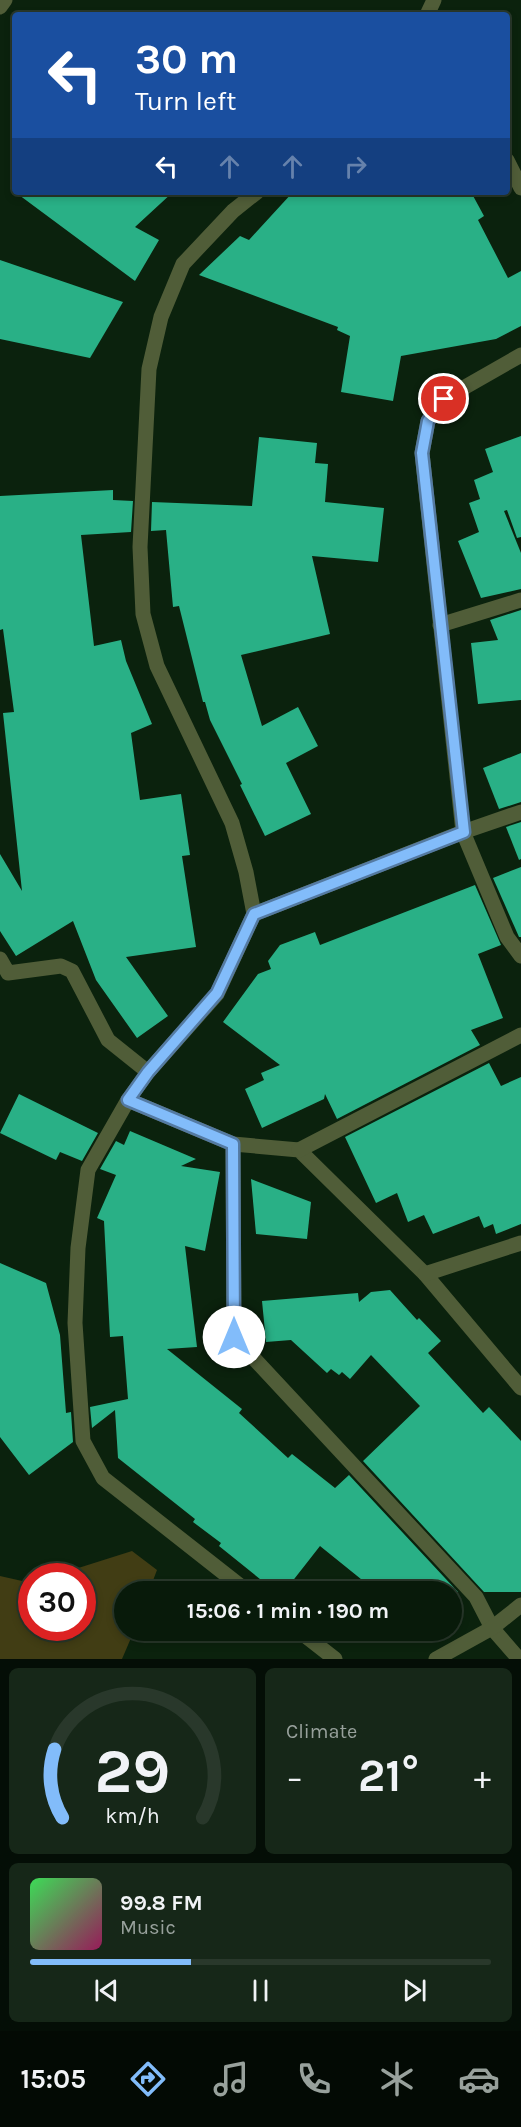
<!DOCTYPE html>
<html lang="en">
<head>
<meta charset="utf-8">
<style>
	:root { --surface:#081a0a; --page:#162718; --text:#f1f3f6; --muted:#98a19c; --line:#29382b; --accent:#82bcfa }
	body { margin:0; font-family:Karla,sans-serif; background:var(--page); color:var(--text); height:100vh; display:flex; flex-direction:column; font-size:22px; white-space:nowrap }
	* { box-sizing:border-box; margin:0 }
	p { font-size:20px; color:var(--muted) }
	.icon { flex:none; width:33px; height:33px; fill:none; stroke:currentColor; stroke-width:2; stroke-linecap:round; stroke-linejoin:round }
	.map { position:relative; height:1659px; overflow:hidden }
	.side { display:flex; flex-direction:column; gap:9px; padding:9px; background:#040e06; flex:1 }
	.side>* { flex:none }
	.banner { position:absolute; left:12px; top:12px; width:498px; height:183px; border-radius:6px; box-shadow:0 3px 9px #0003,0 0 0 2px var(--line); background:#1a4fa0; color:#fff; overflow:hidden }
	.speed { position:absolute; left:18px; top:1563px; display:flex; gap:12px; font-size:30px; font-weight:700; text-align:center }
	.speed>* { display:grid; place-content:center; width:78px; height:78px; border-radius:50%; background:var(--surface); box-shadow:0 3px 9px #0003,0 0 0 2px var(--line); line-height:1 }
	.speed .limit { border:9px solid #d22; background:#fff; color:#111 }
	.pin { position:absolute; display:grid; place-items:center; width:51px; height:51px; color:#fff; margin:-26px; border:3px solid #fff; border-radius:50%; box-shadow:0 2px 6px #0007 }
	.me { position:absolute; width:66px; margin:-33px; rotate:0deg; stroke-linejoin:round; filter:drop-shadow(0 0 4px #0008) }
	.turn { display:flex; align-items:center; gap:21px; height:126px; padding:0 24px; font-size:27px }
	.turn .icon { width:78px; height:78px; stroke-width:2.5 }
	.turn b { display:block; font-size:42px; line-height:51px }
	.lanes { display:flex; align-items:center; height:57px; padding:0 24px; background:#0003; justify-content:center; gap:30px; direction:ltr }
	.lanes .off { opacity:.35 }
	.big { font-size:45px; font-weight:700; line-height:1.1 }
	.side .card { flex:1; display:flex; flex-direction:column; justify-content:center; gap:9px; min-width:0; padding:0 21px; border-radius:9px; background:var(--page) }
	.side .dial { align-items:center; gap:0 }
	.dial svg { height:156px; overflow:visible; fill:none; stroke:var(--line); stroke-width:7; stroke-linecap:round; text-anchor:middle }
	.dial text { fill:var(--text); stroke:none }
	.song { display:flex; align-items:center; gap:18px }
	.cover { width:72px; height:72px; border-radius:9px; background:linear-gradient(135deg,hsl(130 70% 55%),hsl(330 70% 35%)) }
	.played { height:6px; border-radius:3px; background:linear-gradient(90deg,var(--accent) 35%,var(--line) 35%) }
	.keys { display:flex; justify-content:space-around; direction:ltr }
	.heat { display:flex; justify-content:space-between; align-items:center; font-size:33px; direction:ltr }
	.side .tiles { flex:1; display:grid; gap:9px; grid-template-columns:1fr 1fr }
	.card:last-child { grid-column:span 2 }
	.trip { position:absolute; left:114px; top:1581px; width:348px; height:60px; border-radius:30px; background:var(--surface); box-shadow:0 3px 9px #0003,0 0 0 2px var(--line); font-weight:700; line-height:60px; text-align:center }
	.menu { display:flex; height:96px; justify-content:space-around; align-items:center; background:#030a04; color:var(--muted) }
	.menu .icon { width:42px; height:42px }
	.menu .on { color:var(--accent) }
	.menu b { font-size:27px; color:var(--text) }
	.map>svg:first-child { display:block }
	.green { fill:#413d14 }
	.building { fill:#29b086 }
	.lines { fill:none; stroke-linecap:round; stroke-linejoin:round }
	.minor { stroke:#505d38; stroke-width:15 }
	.route-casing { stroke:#547aa2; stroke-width:15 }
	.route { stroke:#82bcfa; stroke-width:10 }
</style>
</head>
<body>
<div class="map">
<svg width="521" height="1659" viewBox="0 0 521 1659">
	<rect width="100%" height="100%" fill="#0b220d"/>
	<path class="green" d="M132,1551L157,1570L149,1591L124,1592V1630L134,1631L122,1659H0V1576L31,1583L32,1628H82V1576H53Z"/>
	<g class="building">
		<path d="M15,192H173L135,227L159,240L135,281Z"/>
		<path d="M293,192H471L484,216L478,220L508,278L521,271V326L496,339L401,356L393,401L341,392L350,336L337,330L338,327L199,275L240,236L249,240Z"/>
		<path d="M0,260L123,302L90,358L0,339Z"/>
		<path d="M521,436V537L517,538L507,510L504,511L521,553V589L481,598L458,541L479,532L469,503L480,499L474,480L493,472L485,449Z"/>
		<path d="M259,437L317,443L315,463L328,464L325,502L384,508L378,562L312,556L330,634L241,655L262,726L298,707L318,746L286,763L311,814L265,836L240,785L242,784L210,720L205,702H203L179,606L173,607L166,530L151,531L152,502L252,506Z"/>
		<path d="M113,490V500L133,501L131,532L81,535L94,646L121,640L126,661L152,724L131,733L140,800L181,794L190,855L182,856L196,947L126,957L168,1016L137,1038L96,980L73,921L16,956L0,931V854L22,891L3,713L14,712L3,629L0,630V496Z"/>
		<path d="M521,610V700L478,704L471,643L498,640L490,620Z"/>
		<path d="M521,753V802L499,809L483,768Z"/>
		<path d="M521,822V859L519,860L506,827Z"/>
		<path d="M521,867V937H519L493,878Z"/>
		<path d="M475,885L501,945L478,954L503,1018L471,1030L480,1045L337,1119L325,1094L324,1099L262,1128L245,1089L264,1080L261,1073L280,1065L223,1022L258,974L271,969L268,961L280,945L315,932L320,945Z"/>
		<path d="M489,1063L501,1086L521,1077V1224L496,1234L493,1224L484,1228L479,1216L433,1234L424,1215L408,1222L397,1193L376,1203L345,1137Z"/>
		<path d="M19,1094L98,1133L82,1161L60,1152L56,1160L0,1133Z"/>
		<path d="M130,1131L196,1159L181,1166L220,1172L205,1251L185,1246L197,1347L167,1349L242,1409L239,1413L288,1458L292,1454L335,1488L349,1475L458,1592H377L320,1546L284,1592H276L219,1546L221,1543L193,1522L195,1519L118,1458L115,1410L92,1428L90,1407L128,1399L123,1336L110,1337L104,1221L97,1218L116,1175L100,1169L116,1141L124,1145Z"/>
		<path d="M251,1179L311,1202L307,1239L256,1234Z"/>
		<path d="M0,1263L46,1283L60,1335L66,1413L71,1412L73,1442L29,1475L0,1437Z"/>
		<path d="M390,1290L417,1320L419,1318L441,1341L428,1353L483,1413L489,1407L521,1441V1592H484L363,1461L420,1406L371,1355L350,1379L342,1372L339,1375L331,1369L327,1373L291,1340L266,1342L262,1301L358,1293L359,1302L371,1292Z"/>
	</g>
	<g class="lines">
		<g class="minor">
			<path d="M0,7L5,0"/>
			<path d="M427,15L434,0"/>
			<path d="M507,160L521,188"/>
			<path d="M521,355L444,399L428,421L422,453L463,832L507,937L521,956"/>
			<path d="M440,625L521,600"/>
			<path d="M254,914L463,832L521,812"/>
			<path d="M0,959L8,973L61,966L72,971L108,1040L148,1072"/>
			<path d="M128,1100L233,1144L299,1150L425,1274L521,1388"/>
			<path d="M233,1144L234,1337L476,1597L492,1628L519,1659"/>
			<path d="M299,1150L521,1035"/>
			<path d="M425,1274L521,1243"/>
			<path d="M248,1592L103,1478L83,1441L75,1323L78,1248L88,1170L128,1100L148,1072L217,994L254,914L246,872L232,823L157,666L143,614L140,547L149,369L161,317L183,264L233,211L257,192"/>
			<path d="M298,1630L335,1659"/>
			<path d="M436,1659L492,1628L521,1605"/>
		</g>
	</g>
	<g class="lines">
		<defs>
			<path id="route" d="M234,1337L233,1144L128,1100L148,1072L217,993L254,914L464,832L422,453L428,421L444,399"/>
		</defs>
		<use href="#route" class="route-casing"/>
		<use href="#route" class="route"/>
	</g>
</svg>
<div class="speed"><div class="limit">30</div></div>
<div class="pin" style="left:444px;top:399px;background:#d93025"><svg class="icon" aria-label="arrive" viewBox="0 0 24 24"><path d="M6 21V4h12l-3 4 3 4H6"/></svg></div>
<svg class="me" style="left:234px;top:1337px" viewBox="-20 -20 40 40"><circle r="19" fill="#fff"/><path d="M0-13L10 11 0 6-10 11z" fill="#82bcfa"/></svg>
<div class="trip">15:06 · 1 min · 190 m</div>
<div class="banner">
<div class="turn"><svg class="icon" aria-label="left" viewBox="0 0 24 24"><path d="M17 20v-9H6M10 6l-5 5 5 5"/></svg><div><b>30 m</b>Turn left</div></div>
<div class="lanes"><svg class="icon" aria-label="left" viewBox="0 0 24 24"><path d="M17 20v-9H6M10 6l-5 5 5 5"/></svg><svg class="icon off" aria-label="ahead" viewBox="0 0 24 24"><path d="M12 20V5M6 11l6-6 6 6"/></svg><svg class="icon off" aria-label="ahead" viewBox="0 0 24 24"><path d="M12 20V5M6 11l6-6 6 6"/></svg><svg class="icon off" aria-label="right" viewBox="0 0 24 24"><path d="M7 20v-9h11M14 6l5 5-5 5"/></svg></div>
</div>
</div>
<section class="side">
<div class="tiles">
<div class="card dial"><svg viewBox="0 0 100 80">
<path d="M14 69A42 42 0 1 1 86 69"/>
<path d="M14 69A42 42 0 0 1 10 34" stroke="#82bcfa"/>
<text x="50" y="56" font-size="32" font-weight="700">29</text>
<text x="50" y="72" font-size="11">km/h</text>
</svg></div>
<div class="card"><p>Climate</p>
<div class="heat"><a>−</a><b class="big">21°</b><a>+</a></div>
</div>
<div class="card">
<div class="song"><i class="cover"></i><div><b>99.8 FM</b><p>Music</p></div></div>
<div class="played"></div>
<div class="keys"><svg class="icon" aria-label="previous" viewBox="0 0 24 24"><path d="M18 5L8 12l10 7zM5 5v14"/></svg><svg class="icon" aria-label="pause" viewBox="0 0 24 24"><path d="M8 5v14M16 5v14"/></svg><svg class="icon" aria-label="next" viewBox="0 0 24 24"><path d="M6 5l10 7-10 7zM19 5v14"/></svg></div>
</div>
</div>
</section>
<nav class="menu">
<b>15:05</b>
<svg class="icon on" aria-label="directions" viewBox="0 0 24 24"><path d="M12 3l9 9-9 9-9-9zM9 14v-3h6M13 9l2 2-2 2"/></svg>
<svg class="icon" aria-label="music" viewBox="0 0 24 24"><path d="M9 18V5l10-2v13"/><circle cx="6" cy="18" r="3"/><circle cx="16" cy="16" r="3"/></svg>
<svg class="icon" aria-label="phone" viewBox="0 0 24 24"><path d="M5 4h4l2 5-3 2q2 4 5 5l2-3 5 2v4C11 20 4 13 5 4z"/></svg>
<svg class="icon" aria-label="climate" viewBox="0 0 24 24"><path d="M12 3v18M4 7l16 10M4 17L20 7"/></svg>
<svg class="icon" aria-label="car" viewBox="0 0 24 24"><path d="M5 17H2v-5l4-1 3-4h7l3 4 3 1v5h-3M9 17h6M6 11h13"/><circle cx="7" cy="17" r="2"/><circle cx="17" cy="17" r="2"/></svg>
</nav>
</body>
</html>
